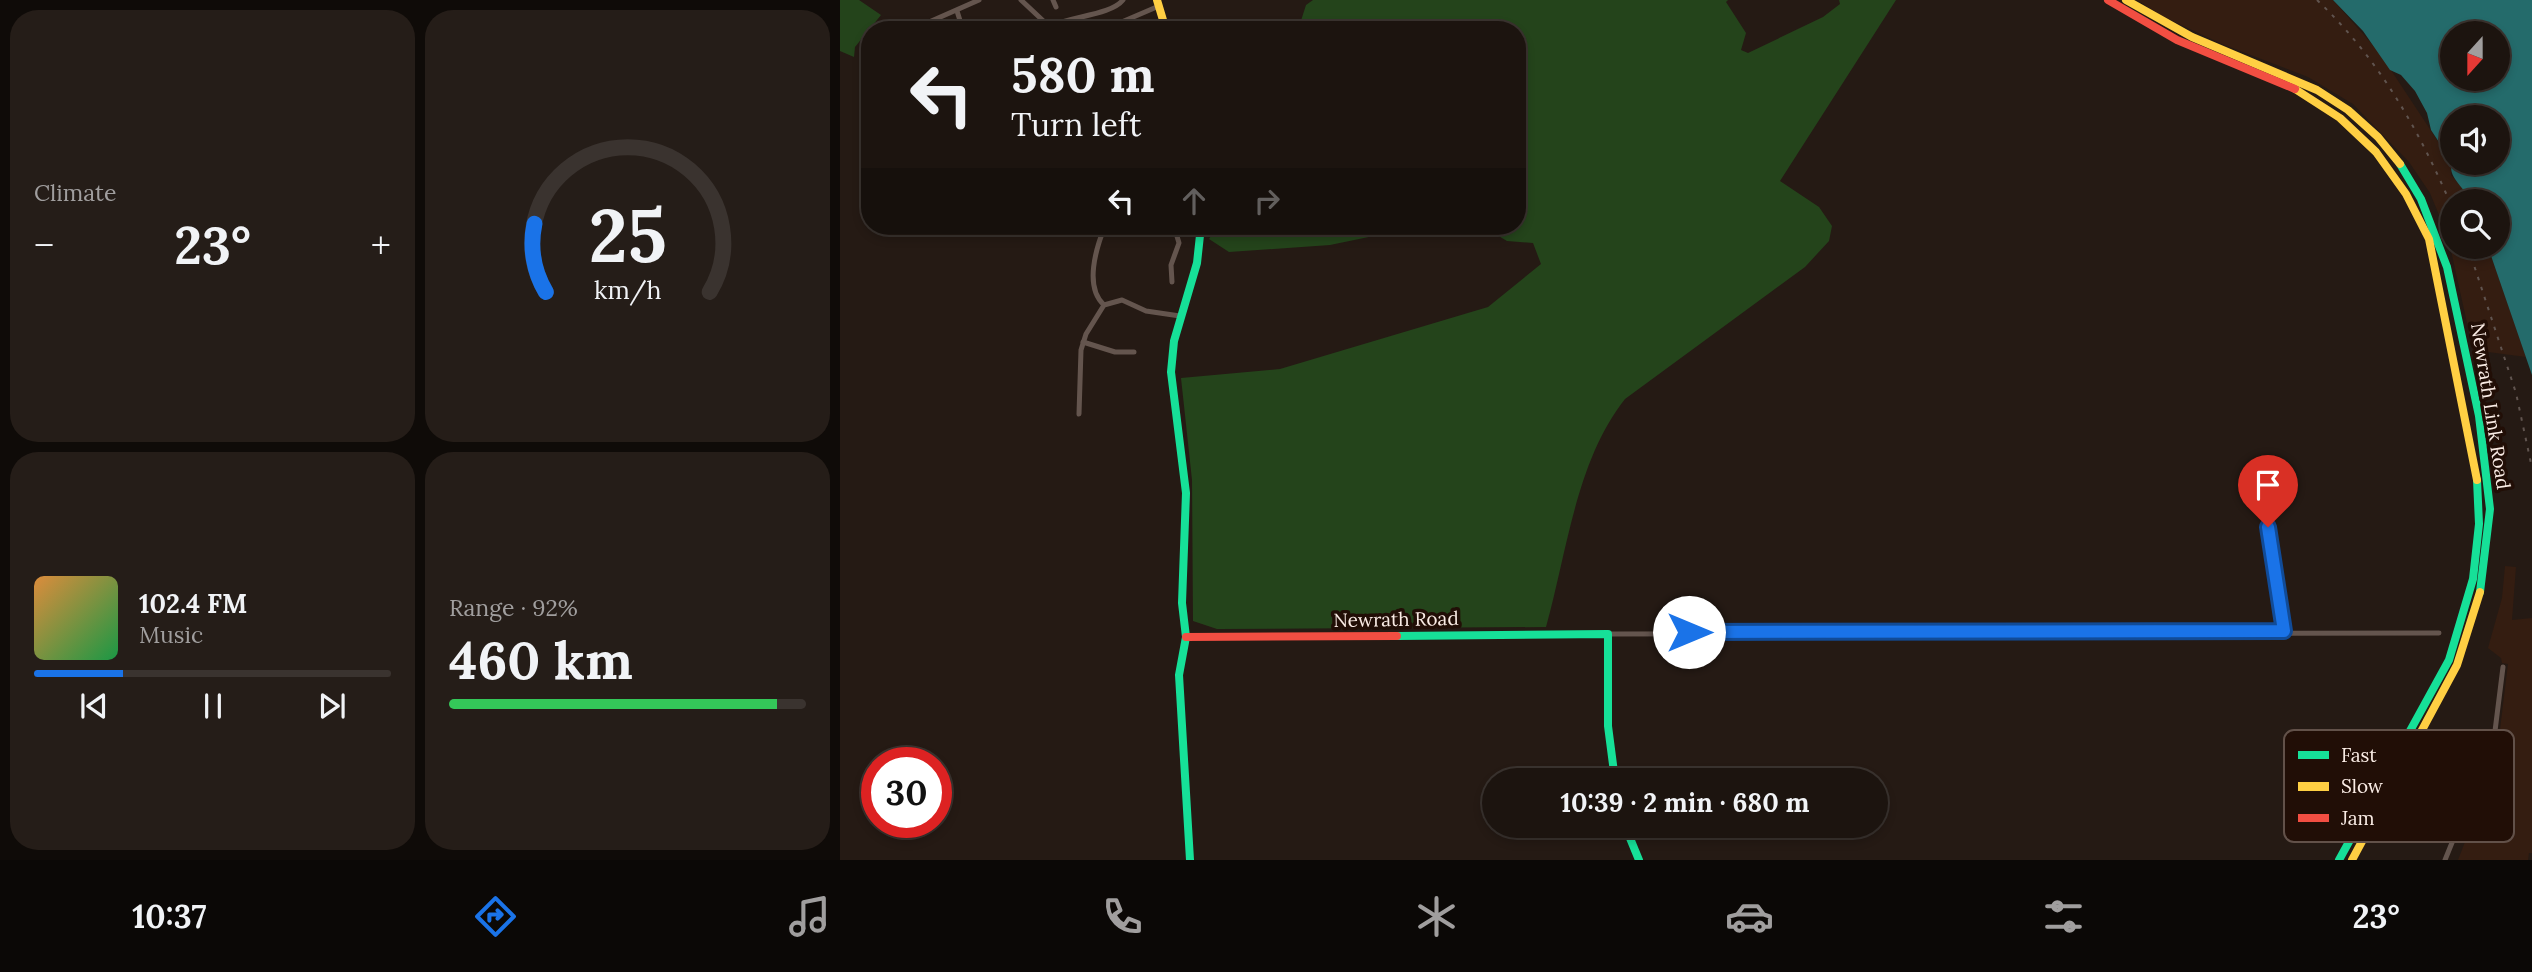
<!DOCTYPE html>
<html lang="en">
<head>
<meta charset="utf-8">
<style>
	:root { --surface:#1c140f; --page:#251d18; --text:#f1f3f6; --muted:#a09e9e; --line:#3a332f; --accent:#1a73e8 }
	body { margin:0; font-family:Lora,serif; background:var(--page); color:var(--text); height:100vh; display:flex; flex-direction:column; font-size:26px; white-space:nowrap }
	* { box-sizing:border-box; margin:0 }
	p { font-size:23px; color:var(--muted) }
	.icon { flex:none; width:38px; height:38px; fill:none; stroke:currentColor; stroke-width:2; stroke-linecap:round; stroke-linejoin:round }
	.map { position:relative; flex:1; overflow:hidden }
	.drawer { display:flex; flex-direction:column; gap:10px; padding:10px; background:#0f0b08; width:840px }
	.drawer>* { flex:none }
	.banner { position:absolute; left:21px; top:21px; width:665px; height:214px; border-radius:28px; box-shadow:0 4px 10px #0003,0 0 0 2px var(--line); background:#1c140f; color:var(--text); overflow:hidden }
	.needle { width:46px; rotate:201deg }
	.controls { position:absolute; left:1600px; top:21px; display:grid; gap:14px }
	.controls a { display:grid; place-items:center; width:70px; height:70px; border-radius:50%; background:var(--surface); box-shadow:0 4px 10px #0003,0 0 0 2px var(--line); font-size:35px }
	.speed { position:absolute; left:21px; top:747px; display:flex; gap:14px; font-size:35px; font-weight:700; text-align:center }
	.speed>* { display:grid; place-content:center; width:91px; height:91px; border-radius:50%; background:var(--surface); box-shadow:0 4px 10px #0003,0 0 0 2px var(--line); line-height:1 }
	.speed .limit { border:10px solid #d22; background:#fff; color:#111 }
	.pin { position:absolute; display:grid; place-items:center; width:60px; height:60px; color:#fff; margin:-72px -30px; border-radius:50% 50% 50% 0; rotate:-45deg; box-shadow:0 0 7px #0007 }
	.pin .icon { rotate:45deg }
	.me { position:absolute; width:77px; margin:-38px; rotate:90deg; stroke-linejoin:round; filter:drop-shadow(0 0 5px #0008) }
	.turn { display:flex; align-items:center; gap:24px; height:147px; padding:0 35px; font-size:32px }
	.turn .icon { width:91px; height:91px; stroke-width:2.5 }
	.turn b { display:block; font-size:49px; line-height:60px }
	.lanes { display:flex; align-items:center; height:66px; padding:0 35px; background:#0003; justify-content:center; gap:35px; direction:ltr }
	.lanes .off { opacity:.35 }
	.big { font-size:52px; font-weight:800; line-height:1.1 }
	.drawer .card { flex:1; display:flex; flex-direction:column; justify-content:center; gap:10px; min-width:0; padding:0 24px; border-radius:28px; background:var(--page) }
	.drawer .dial { align-items:center; gap:0 }
	.dial svg { height:182px; overflow:visible; fill:none; stroke:var(--line); stroke-width:7; stroke-linecap:round; text-anchor:middle }
	.dial text { fill:var(--text); stroke:none }
	.song { display:flex; align-items:center; gap:21px }
	.cover { width:84px; height:84px; border-radius:10px; background:linear-gradient(135deg,hsl(30 70% 55%),hsl(140 70% 35%)) }
	.played { height:7px; border-radius:4px; background:linear-gradient(90deg,var(--accent) 25%,var(--line) 25%) }
	.keys { display:flex; justify-content:space-around; direction:ltr }
	.heat { display:flex; justify-content:space-between; align-items:center; font-size:38px; direction:ltr }
	.charge { height:10px; border-radius:5px; background:linear-gradient(90deg,#34c759 92%,var(--line) 0) }
	.drawer .tiles { flex:1; display:grid; gap:10px; grid-template-columns:repeat(2,1fr) }
	.trip { position:absolute; left:642px; top:768px; width:406px; height:70px; border-radius:35px; background:var(--surface); box-shadow:0 4px 10px #0003,0 0 0 2px var(--line); font-weight:800; line-height:70px; text-align:center }
	.menu { display:flex; height:112px; justify-content:space-around; align-items:center; background:#0b0806; color:var(--muted) }
	.menu .icon { width:49px; height:49px }
	.menu .selected { color:var(--accent) }
	.menu b { font-size:32px; color:var(--text) }
	main { display:flex; flex:1; min-height:0 }
	.map>svg:first-child { display:block }
	.built { fill:#341d11 }
	.green { fill:#24441b }
	.water { fill:#246b6b; fill-rule:evenodd }
	.lines { fill:none; stroke-linecap:round; stroke-linejoin:round }
	.street { stroke:#64554e; stroke-width:5 }
	.fast { stroke:#16e098; stroke-width:8 }
	.slow { stroke:#ffcf43; stroke-width:8 }
	.jam { stroke:#f24e42; stroke-width:8 }
	.rail { stroke:#60544f; stroke-width:2; stroke-dasharray:3.5 7; stroke-linecap:butt }
	.route-casing { stroke:#114b97; stroke-width:18 }
	.route { stroke:#1a73e8; stroke-width:12 }
	.labels { text-anchor:middle; stroke-width:7; stroke-linejoin:round; paint-order:stroke }
	.street-label { font-size:19px; fill:#faece5; stroke:#210e06 }
	.key { fill:#210e06; stroke:#625149; stroke-width:2 }
	.key-label { font-size:19px; fill:#faece5 }
</style>
</head>
<body>
<main>
<section class="drawer">
<div class="tiles">
<div class="card"><p>Climate</p>
<div class="heat"><a>−</a><b class="big">23°</b><a>+</a></div>
</div>
<div class="card dial"><svg viewBox="0 0 100 80">
<path d="M14 69A42 42 0 1 1 86 69"/>
<path d="M14 69A42 42 0 0 1 9 39" stroke="#1a73e8"/>
<text x="50" y="56" font-size="32" font-weight="700">25</text>
<text x="50" y="72" font-size="11">km/h</text>
</svg></div>
<div class="card">
<div class="song"><i class="cover"></i><div><b>102.4 FM</b><p>Music</p></div></div>
<div class="played"></div>
<div class="keys"><svg class="icon" aria-label="previous" viewBox="0 0 24 24"><path d="M18 5L8 12l10 7zM5 5v14"/></svg><svg class="icon" aria-label="pause" viewBox="0 0 24 24"><path d="M8 5v14M16 5v14"/></svg><svg class="icon" aria-label="next" viewBox="0 0 24 24"><path d="M6 5l10 7-10 7zM19 5v14"/></svg></div>
</div>
<div class="card"><p>Range · 92%</p><b class="big">460 km</b><div class="charge"></div></div>
</div>
</section>
<div class="map">
<svg width="1692" height="860" viewBox="0 0 1692 860">
	<rect width="100%" height="100%" fill="#251a14"/>
	<g class="built">
		<path d="M1297,0H1493L1539,52L1613,164L1611,175L1626,191L1630,201H1612V247H1648L1686,357L1633,350L1608,237L1590,193L1569,162L1513,104L1468,77L1382,44L1322,16Z"/>
		<path d="M1665,566L1676,567L1672,620L1692,618V853H1689L1688,860H1618L1656,762L1668,664L1662,663L1661,658L1648,648L1662,598Z"/>
	</g>
	<g class="green">
		<path d="M0,0H19L41,15L15,47L14,57L0,51Z"/>
		<path d="M473,0H888L886,2L906,33L901,50L908,53L983,17L1000,4L999,0H1056L940,181L979,207L992,226L989,241L965,267L785,399C736,461 727,552 706,627L377,629L353,621L352,480L341,378L440,369L648,307L701,264L693,243L667,241L642,226H677V30H458L466,5Z"/>
		<path d="M390,226H582L490,245L389,252L369,239L375,230L387,235Z"/>
	</g>
	<path class="water" d="M1493,0H1692V375L1648,247H1657V201H1630C1625,187 1607,177 1612,163H1657V117H1612V162L1591,130L1587,113L1575,91L1561,75L1550,70L1523,31ZM1612,33H1657V79H1612Z"/>
	<g class="lines">
		<g class="street">
			<path d="M181,0L213,30"/>
			<path d="M213,0L216,7"/>
			<path d="M117,11L123,30"/>
			<path d="M211,26C232,16 271,15 283,0"/>
			<path d="M71,30L139,0"/>
			<path d="M263,30L319,6"/>
			<path d="M265,227L277,230L333,228"/>
			<path d="M332,282L331,265L339,243L334,226"/>
			<path d="M264,305C244,287 256,248 265,226"/>
			<path d="M243,342L275,352H294"/>
			<path d="M239,414L241,350L246,334L264,305L282,300L306,311L340,316"/>
			<path d="M1426,516L1444,631"/>
			<path d="M768,634L1599,633"/>
			<path d="M1605,860L1654,739L1663,667"/>
		</g>
		<g class="fast">
			<path d="M1560,164L1581,199L1607,267L1639,416L1650,509L1640,592"/>
			<path d="M557,636L768,634V726L775,780"/>
			<path d="M785,826L799,860"/>
			<path d="M350,860L339,675L346,637L342,603L346,493L331,372L334,341L357,263L361,226"/>
			<path d="M1499,860L1609,660L1633,579L1639,524L1637,480"/>
		</g>
		<g class="slow">
			<path d="M317,0L326,30"/>
			<path d="M1286,0L1352,37L1477,90L1508,110L1538,137L1560,164"/>
			<path d="M1455,89L1500,118L1536,152L1566,194L1589,239L1637,480"/>
			<path d="M1512,860L1617,665L1640,592"/>
		</g>
		<g class="jam">
			<path d="M1268,0L1337,40L1455,89"/>
			<path d="M346,637L557,636"/>
		</g>
		<g class="rail">
			<path d="M1477,0C1539,59 1578,128 1612,207"/>
			<path d="M1628,247L1676,393L1692,468"/>
		</g>
	</g>
	<g class="lines">
		<defs>
			<path id="route" d="M849,632L1444,631L1428,527"/>
		</defs>
		<use href="#route" class="route-casing"/>
		<use href="#route" class="route"/>
	</g>
	<g class="labels">
		<g class="street-label">
			<text transform="translate(1651 406) rotate(81)" y="7">Newrath Link Road</text>
			<text transform="translate(556 619) rotate(-1)" y="7">Newrath Road</text>
		</g>
	</g>
	<rect x="1444" y="730" width="230" height="112" rx="10" class="key"/>
	<rect x="1458" y="751" width="31" height="8" fill="#16e098"/>
	<rect x="1458" y="782" width="31" height="9" fill="#ffcf43"/>
	<rect x="1458" y="814" width="31" height="8" fill="#f24e42"/>
	<g class="key-label">
		<text x="1501" y="762">Fast</text>
		<text x="1501" y="793">Slow</text>
		<text x="1501" y="825">Jam</text>
	</g>
</svg>
<div class="controls">
<a><svg class="needle" viewBox="-14 -14 28 28"><path d="M0-13l5 13h-10z" fill="#e53935"/><path d="M0 13l5-13h-10z" fill="#a09e9e"/></svg></a>
<a><svg class="icon" aria-label="sound" viewBox="0 0 24 24"><path d="M4 9h4l5-4v14l-5-4H4zM17 9q2 3 0 6"/></svg></a>
<a><svg class="icon" aria-label="search" viewBox="0 0 24 24"><circle cx="10" cy="10" r="6"/><path d="M15 15l6 6"/></svg></a>
</div>
<div class="speed"><div class="limit">30</div></div>
<div class="pin" style="left:1428px;top:527px;background:#d93025"><svg class="icon" aria-label="arrive" viewBox="0 0 24 24"><path d="M6 21V4h12l-3 4 3 4H6"/></svg></div>
<svg class="me" style="left:849px;top:632px" viewBox="-20 -20 40 40"><circle r="19" fill="#fff"/><path d="M0-13L10 11 0 6-10 11z" fill="#1a73e8"/></svg>
<div class="trip">10:39 · 2 min · 680 m</div>
<div class="banner">
<div class="turn"><svg class="icon" aria-label="left" viewBox="0 0 24 24"><path d="M17 20v-9H6M10 6l-5 5 5 5"/></svg><div><b>580 m</b>Turn left</div></div>
<div class="lanes"><svg class="icon" aria-label="left" viewBox="0 0 24 24"><path d="M17 20v-9H6M10 6l-5 5 5 5"/></svg><svg class="icon off" aria-label="ahead" viewBox="0 0 24 24"><path d="M12 20V5M6 11l6-6 6 6"/></svg><svg class="icon off" aria-label="right" viewBox="0 0 24 24"><path d="M7 20v-9h11M14 6l5 5-5 5"/></svg></div>
</div>
</div>
</main>
<nav class="menu">
<b>10:37</b>
<svg class="icon selected" aria-label="directions" viewBox="0 0 24 24"><path d="M12 3l9 9-9 9-9-9zM9 14v-3h6M13 9l2 2-2 2"/></svg>
<svg class="icon" aria-label="music" viewBox="0 0 24 24"><path d="M9 18V5l10-2v13"/><circle cx="6" cy="18" r="3"/><circle cx="16" cy="16" r="3"/></svg>
<svg class="icon" aria-label="phone" viewBox="0 0 24 24"><path d="M5 4h4l2 5-3 2q2 4 5 5l2-3 5 2v4C11 20 4 13 5 4z"/></svg>
<svg class="icon" aria-label="climate" viewBox="0 0 24 24"><path d="M12 3v18M4 7l16 10M4 17L20 7"/></svg>
<svg class="icon" aria-label="car" viewBox="0 0 24 24"><path d="M5 17H2v-5l4-1 3-4h7l3 4 3 1v5h-3M9 17h6M6 11h13"/><circle cx="7" cy="17" r="2"/><circle cx="17" cy="17" r="2"/></svg>
<svg class="icon" aria-label="filters" viewBox="0 0 24 24"><path d="M4 7h16M4 17h16"/><circle cx="9" cy="7" r="2"/><circle cx="15" cy="17" r="2"/></svg>
<b>23°</b>
</nav>
</body>
</html>
